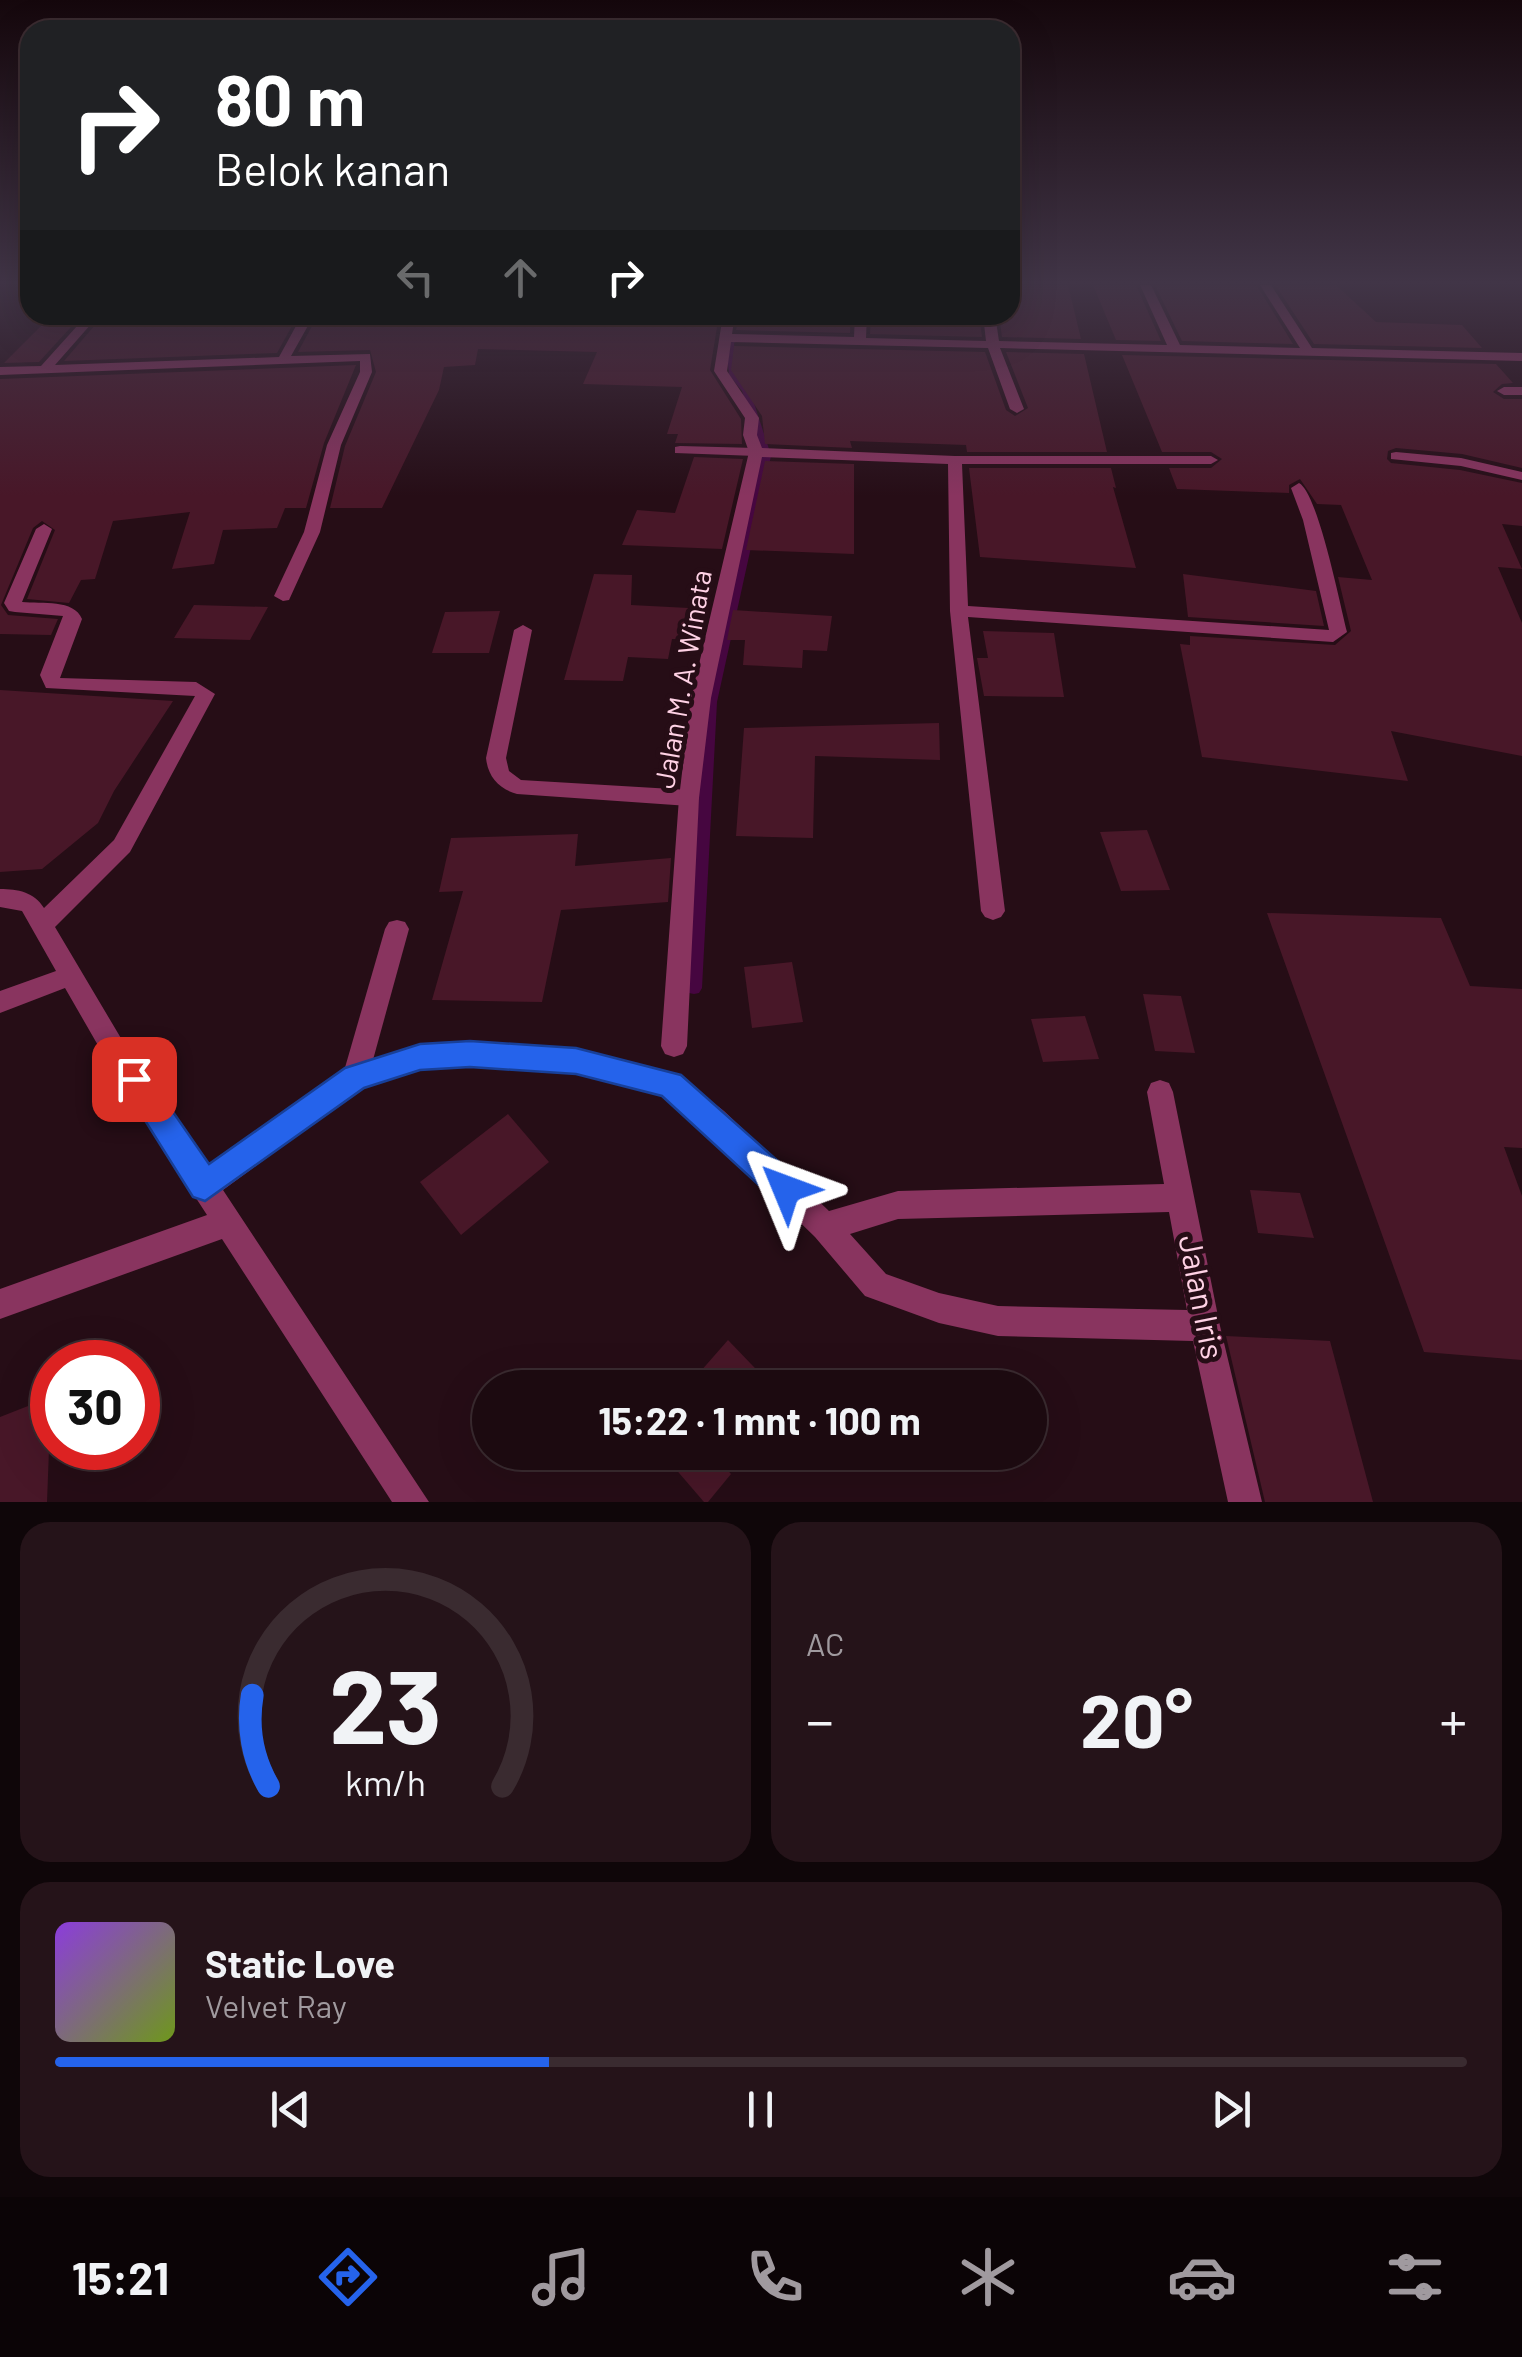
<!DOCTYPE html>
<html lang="id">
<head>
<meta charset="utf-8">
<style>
	:root { --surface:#1c0a10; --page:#251319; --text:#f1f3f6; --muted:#a09a9f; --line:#3a2b30; --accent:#2563eb }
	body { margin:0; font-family:Barlow,sans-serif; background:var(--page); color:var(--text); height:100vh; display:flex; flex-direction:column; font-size:38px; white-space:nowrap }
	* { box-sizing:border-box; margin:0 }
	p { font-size:32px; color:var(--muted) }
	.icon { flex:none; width:55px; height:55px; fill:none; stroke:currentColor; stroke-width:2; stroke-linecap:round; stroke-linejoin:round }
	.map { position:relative; height:1502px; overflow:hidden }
	.side { display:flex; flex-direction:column; gap:20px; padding:20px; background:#0f0609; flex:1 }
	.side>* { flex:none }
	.top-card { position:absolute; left:20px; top:20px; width:1000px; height:305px; border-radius:30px; box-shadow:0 10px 40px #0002,0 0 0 2px var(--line); background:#202124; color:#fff; overflow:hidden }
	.speed { position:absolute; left:30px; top:1340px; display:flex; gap:20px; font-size:50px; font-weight:700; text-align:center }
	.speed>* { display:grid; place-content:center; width:130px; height:130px; border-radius:50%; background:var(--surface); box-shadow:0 10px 40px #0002,0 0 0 2px var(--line); line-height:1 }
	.speed .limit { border:15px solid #d22; background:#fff; color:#111 }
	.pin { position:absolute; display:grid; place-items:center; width:85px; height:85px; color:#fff; margin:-42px; border-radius:20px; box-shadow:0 5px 15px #0006 }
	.me { position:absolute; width:110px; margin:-55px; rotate:314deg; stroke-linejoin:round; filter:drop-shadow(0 0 8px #0008) }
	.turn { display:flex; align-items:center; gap:35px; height:210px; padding:0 30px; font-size:45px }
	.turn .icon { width:130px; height:130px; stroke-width:2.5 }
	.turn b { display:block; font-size:70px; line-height:85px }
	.lanes { display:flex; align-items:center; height:95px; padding:0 30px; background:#0003; justify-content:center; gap:50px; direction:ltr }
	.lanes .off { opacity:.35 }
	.big { font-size:75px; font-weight:700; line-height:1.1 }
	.side .tile { flex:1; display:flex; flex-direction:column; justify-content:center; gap:15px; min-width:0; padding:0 35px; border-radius:30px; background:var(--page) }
	.side .dial { align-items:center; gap:0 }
	.dial svg { height:260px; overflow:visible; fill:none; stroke:var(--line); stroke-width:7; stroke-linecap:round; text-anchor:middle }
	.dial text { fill:var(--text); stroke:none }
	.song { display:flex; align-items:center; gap:30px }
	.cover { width:120px; height:120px; border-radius:15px; background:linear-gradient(135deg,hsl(270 70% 55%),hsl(80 70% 35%)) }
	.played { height:10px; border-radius:5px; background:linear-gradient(90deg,var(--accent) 35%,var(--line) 35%) }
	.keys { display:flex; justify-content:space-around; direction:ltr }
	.heat { display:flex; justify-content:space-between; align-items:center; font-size:55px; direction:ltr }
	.side .tiles { flex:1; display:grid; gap:20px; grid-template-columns:1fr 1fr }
	.tile:last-child { grid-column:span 2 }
	.trip { position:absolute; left:472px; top:1370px; width:575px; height:100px; border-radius:50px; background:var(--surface); box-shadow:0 10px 40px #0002,0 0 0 2px var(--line); font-weight:700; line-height:100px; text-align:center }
	.tabs { display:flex; height:160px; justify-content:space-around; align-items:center; background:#0b0406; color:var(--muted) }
	.tabs .icon { width:70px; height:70px }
	.tabs .active { color:var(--accent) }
	.tabs b { font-size:45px; color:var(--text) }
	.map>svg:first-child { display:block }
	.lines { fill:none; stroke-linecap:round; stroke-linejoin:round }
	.stream { fill:#460640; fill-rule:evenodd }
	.building { fill:#481728 }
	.lane { fill:#89345f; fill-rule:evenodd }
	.street { fill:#89345f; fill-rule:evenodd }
	.route { fill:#2563eb; stroke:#184099; stroke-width:2.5 }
	.labels { text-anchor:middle; stroke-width:10; stroke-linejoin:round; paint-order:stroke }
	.street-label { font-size:28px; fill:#ffd2e5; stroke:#260d16 }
	.near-street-label { font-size:32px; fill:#ffd2e5; stroke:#260d16 }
</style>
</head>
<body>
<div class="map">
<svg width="1522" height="1502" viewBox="0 0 1522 1502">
	<rect width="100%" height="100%" fill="#260d16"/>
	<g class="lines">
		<g class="stream">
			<path d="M735,338L739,340L734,343L737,375L750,391L769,449L768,451L761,449L742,391L729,375L726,342Z"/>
			<path d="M766,453L771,456L717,702L702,988L699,993L694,994L689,993L686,988L705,702L761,456Z"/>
		</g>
	</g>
	<g class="building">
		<path d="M1010,285H1068L1081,339L1002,337L999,315H1013Z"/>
		<path d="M1093,285H1136L1161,341L1116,340Z"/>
		<path d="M1155,285L1257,286L1293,344L1182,341Z"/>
		<path d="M1336,285L1376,322L1462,325L1482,348L1314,344L1276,286Z"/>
		<path d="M187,315H298L277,353L64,361L102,317Z"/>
		<path d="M318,315H719L710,370L741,419L742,444L675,443L678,434H667L682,387L583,384L597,352L478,349L475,365L444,367L439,390L382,508H330L345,446L376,372L370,350L298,352Z"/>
		<path d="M739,315H851L850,333L736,330Z"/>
		<path d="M871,315H979L982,337L870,334Z"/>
		<path d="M50,317H80L39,362L4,363Z"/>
		<path d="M734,346L985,352L1006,410L1015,416L1028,408L1006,352L1084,354L1107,452H967L966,445L850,441L852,448L765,444L762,416L731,370Z"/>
		<path d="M1122,355L1496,364L1513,383L1502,384L1493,392L1504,399H1522V468L1462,454L1396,448L1388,451L1387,459L1391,463L1460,470L1522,483V526L1502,524L1522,569L1498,567L1522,623V756L1391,731L1408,781L1202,757L1180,644L1190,645V636L1335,645L1351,631L1338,577L1372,580L1341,505L1317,504L1300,479L1289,485V493L1177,489L1169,468H1211L1222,459L1211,452H1162Z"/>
		<path d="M356,365L324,443L306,508H285L277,528L223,530L214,564L172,569L190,512L113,521L95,579L81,580L69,603L27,599L55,530L42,521L33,528L1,605L8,615L58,619L51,635L0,634V379Z"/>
		<path d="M694,457L743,459L722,549L622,545L637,510L675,513Z"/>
		<path d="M765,461L854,464V554L746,550Z"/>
		<path d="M969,468H1111L1116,488L1113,487L1136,568L980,557Z"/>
		<path d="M594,574L632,575L631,605L708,609L701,640L672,639L668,659L628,657L623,681L564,680Z"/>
		<path d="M1183,574L1316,591L1324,626L1188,617Z"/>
		<path d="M194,605L268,607L250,640L174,638Z"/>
		<path d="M733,610L832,616L827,651L803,650L802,668L743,665L745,640H727Z"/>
		<path d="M500,611L489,653H432L445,612Z"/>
		<path d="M983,631L1054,633L1064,697L984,696L977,658H988Z"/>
		<path d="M0,690L173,701L114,791L98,823L42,869L0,872Z"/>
		<path d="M939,723L940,760L815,756L813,838L736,836L744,728Z"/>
		<path d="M1147,830L1170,890L1121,891L1100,832Z"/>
		<path d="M578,834L575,866L671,858L668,902L561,910L542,1002L432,1000L463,891L439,892L451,838Z"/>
		<path d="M1267,913L1441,918L1470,986L1522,989V1148L1504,1147L1522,1196V1360L1424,1352Z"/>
		<path d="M792,962L803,1022L752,1028L744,967Z"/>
		<path d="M1143,994L1181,996L1195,1053L1155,1051Z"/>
		<path d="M1085,1016L1099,1059L1043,1062L1031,1019Z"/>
		<path d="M508,1114L549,1162L461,1235L420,1182Z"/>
		<path d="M1250,1190L1300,1193L1314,1238L1258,1233Z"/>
		<path d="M1226,1336L1330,1341L1373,1502H1265Z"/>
		<path d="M728,1340L774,1388H686Z"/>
		<path d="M51,1397L47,1502H0V1417Z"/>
		<path d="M661,1452H711L731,1474L708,1502H704Z"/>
	</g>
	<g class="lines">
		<g class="lane">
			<path d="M1522,387V395H1504L1497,391L1504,387Z"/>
			<path d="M680,446L756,448L763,452L756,456L675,453V447Z"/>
			<path d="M523,625L532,630L506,758L509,771L521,780L689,790L696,793L699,798L696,803L689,806L517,794C499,789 488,777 486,758L514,630Z"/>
			<path d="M397,920L405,922L409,929L368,1078L364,1086L355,1090L346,1086L342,1078L385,929L389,922Z"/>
		</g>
		<g class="street">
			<path d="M1140,285H1151L1180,345L1300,348L1260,285H1271L1312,348L1522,353V361L1000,348L1024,409L1017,413L1010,409L988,348L731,342L727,371L759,418L757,435L762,448L955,456H1211L1218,460L1211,464H962L968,606L1329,630L1303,520L1291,488L1299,483C1318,493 1340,605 1347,632L1333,642L968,617L1005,911L1001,917L993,920L985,917L981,911L950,611L948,464L762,457L711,698L699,798L687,1046L683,1054L674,1057L665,1054L661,1046L679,798L691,698L749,452L743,435L745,418L714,371L723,315H735L732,334L854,337L855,315H867L866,338L986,341L983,315H995L999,341L1167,345Z"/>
			<path d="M87,315H99L55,365L279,357L302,315H314L291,356L370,354L372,372L341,445L320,532L289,600L283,601L274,596L304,532L327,445L360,372V361L0,375V367L41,366Z"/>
			<path d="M1396,452L1461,458L1522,472V480L1461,466L1391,459V453Z"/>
			<path d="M44,524L52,529L22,602C42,604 74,599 82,619L60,678L196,682L215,694L130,852L55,927L125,1045L207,1167L355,1066L421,1045L471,1043L576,1049L679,1076L724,1111L829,1211L898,1191L1164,1184L1147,1092L1151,1083L1160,1080L1169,1083L1173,1092L1220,1326L1262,1502H1228L1193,1341L998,1336L939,1323L865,1296L815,1237L704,1129L663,1094L576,1073L471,1065L421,1069L363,1087L223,1190L429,1502H392L222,1239L0,1319V1289L207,1215L107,1061L65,988L0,1013V991L56,971L22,911L0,907V889C18,889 34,892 44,908L114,840L195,696L46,688L40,675L63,616L15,612L9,611L4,603L36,529ZM1169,1212L1187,1310L998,1306L939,1293L886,1274L850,1234L898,1219Z"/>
		</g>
	</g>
	<linearGradient id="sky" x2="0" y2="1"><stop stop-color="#15070c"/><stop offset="0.57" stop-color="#413547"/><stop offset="1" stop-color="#413547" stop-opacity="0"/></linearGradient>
	<rect width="1522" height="496" fill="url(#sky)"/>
	<path class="route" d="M470,1041L576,1048L681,1075L797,1178L802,1189L797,1200L786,1205L775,1200L662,1096L576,1074L470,1067L420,1070L364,1088L205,1201L193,1197L119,1079L123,1070L134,1066L144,1070L209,1164L345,1068L420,1044Z"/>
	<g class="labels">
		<g class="street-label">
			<text transform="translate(683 679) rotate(-80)" y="10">Jalan M. A. Winata</text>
		</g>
		<g class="near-street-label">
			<text transform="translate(1201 1297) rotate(79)" y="11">Jalan Iris</text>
		</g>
	</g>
</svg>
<div class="speed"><div class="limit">30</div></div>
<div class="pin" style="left:134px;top:1079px;background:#d93025"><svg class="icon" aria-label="arrive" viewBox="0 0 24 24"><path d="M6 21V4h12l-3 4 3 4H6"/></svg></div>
<svg class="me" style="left:786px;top:1189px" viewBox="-20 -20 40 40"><path d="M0-17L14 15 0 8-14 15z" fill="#2563eb" stroke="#fff" stroke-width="4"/></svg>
<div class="trip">15:22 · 1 mnt · 100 m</div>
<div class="top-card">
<div class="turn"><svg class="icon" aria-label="right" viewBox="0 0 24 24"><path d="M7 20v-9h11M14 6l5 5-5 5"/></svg><div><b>80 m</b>Belok kanan</div></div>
<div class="lanes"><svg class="icon off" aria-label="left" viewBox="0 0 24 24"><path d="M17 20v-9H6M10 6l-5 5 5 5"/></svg><svg class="icon off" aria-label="ahead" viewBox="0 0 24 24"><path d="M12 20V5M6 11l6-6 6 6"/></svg><svg class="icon" aria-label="right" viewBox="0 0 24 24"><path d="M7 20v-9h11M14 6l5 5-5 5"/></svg></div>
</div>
</div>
<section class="side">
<div class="tiles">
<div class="tile dial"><svg viewBox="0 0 100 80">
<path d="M14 69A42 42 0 1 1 86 69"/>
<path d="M14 69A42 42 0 0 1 9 41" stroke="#2563eb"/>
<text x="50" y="56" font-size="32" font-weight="700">23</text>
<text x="50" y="72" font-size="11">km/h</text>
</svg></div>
<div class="tile"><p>AC</p>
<div class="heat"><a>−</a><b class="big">20°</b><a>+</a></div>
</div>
<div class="tile">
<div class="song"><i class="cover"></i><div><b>Static Love</b><p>Velvet Ray</p></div></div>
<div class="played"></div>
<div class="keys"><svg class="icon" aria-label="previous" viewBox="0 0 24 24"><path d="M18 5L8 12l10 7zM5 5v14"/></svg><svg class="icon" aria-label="pause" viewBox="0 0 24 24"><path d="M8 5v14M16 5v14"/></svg><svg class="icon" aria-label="next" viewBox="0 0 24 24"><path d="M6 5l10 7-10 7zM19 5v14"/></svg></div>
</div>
</div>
</section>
<nav class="tabs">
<b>15:21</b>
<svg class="icon active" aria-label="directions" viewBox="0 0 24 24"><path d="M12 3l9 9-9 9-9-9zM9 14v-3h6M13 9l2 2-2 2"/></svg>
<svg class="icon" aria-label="music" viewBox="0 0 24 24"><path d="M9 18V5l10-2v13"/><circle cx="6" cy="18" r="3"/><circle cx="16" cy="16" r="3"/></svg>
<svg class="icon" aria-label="phone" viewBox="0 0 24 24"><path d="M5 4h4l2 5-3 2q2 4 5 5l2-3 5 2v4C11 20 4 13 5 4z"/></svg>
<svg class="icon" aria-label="climate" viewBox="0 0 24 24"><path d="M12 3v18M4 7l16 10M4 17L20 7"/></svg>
<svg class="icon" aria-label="car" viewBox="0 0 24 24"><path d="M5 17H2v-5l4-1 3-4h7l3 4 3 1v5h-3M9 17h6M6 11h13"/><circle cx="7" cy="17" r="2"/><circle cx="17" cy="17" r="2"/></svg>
<svg class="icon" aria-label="filters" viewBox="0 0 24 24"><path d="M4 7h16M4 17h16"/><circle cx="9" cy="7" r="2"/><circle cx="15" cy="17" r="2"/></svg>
</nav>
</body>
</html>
